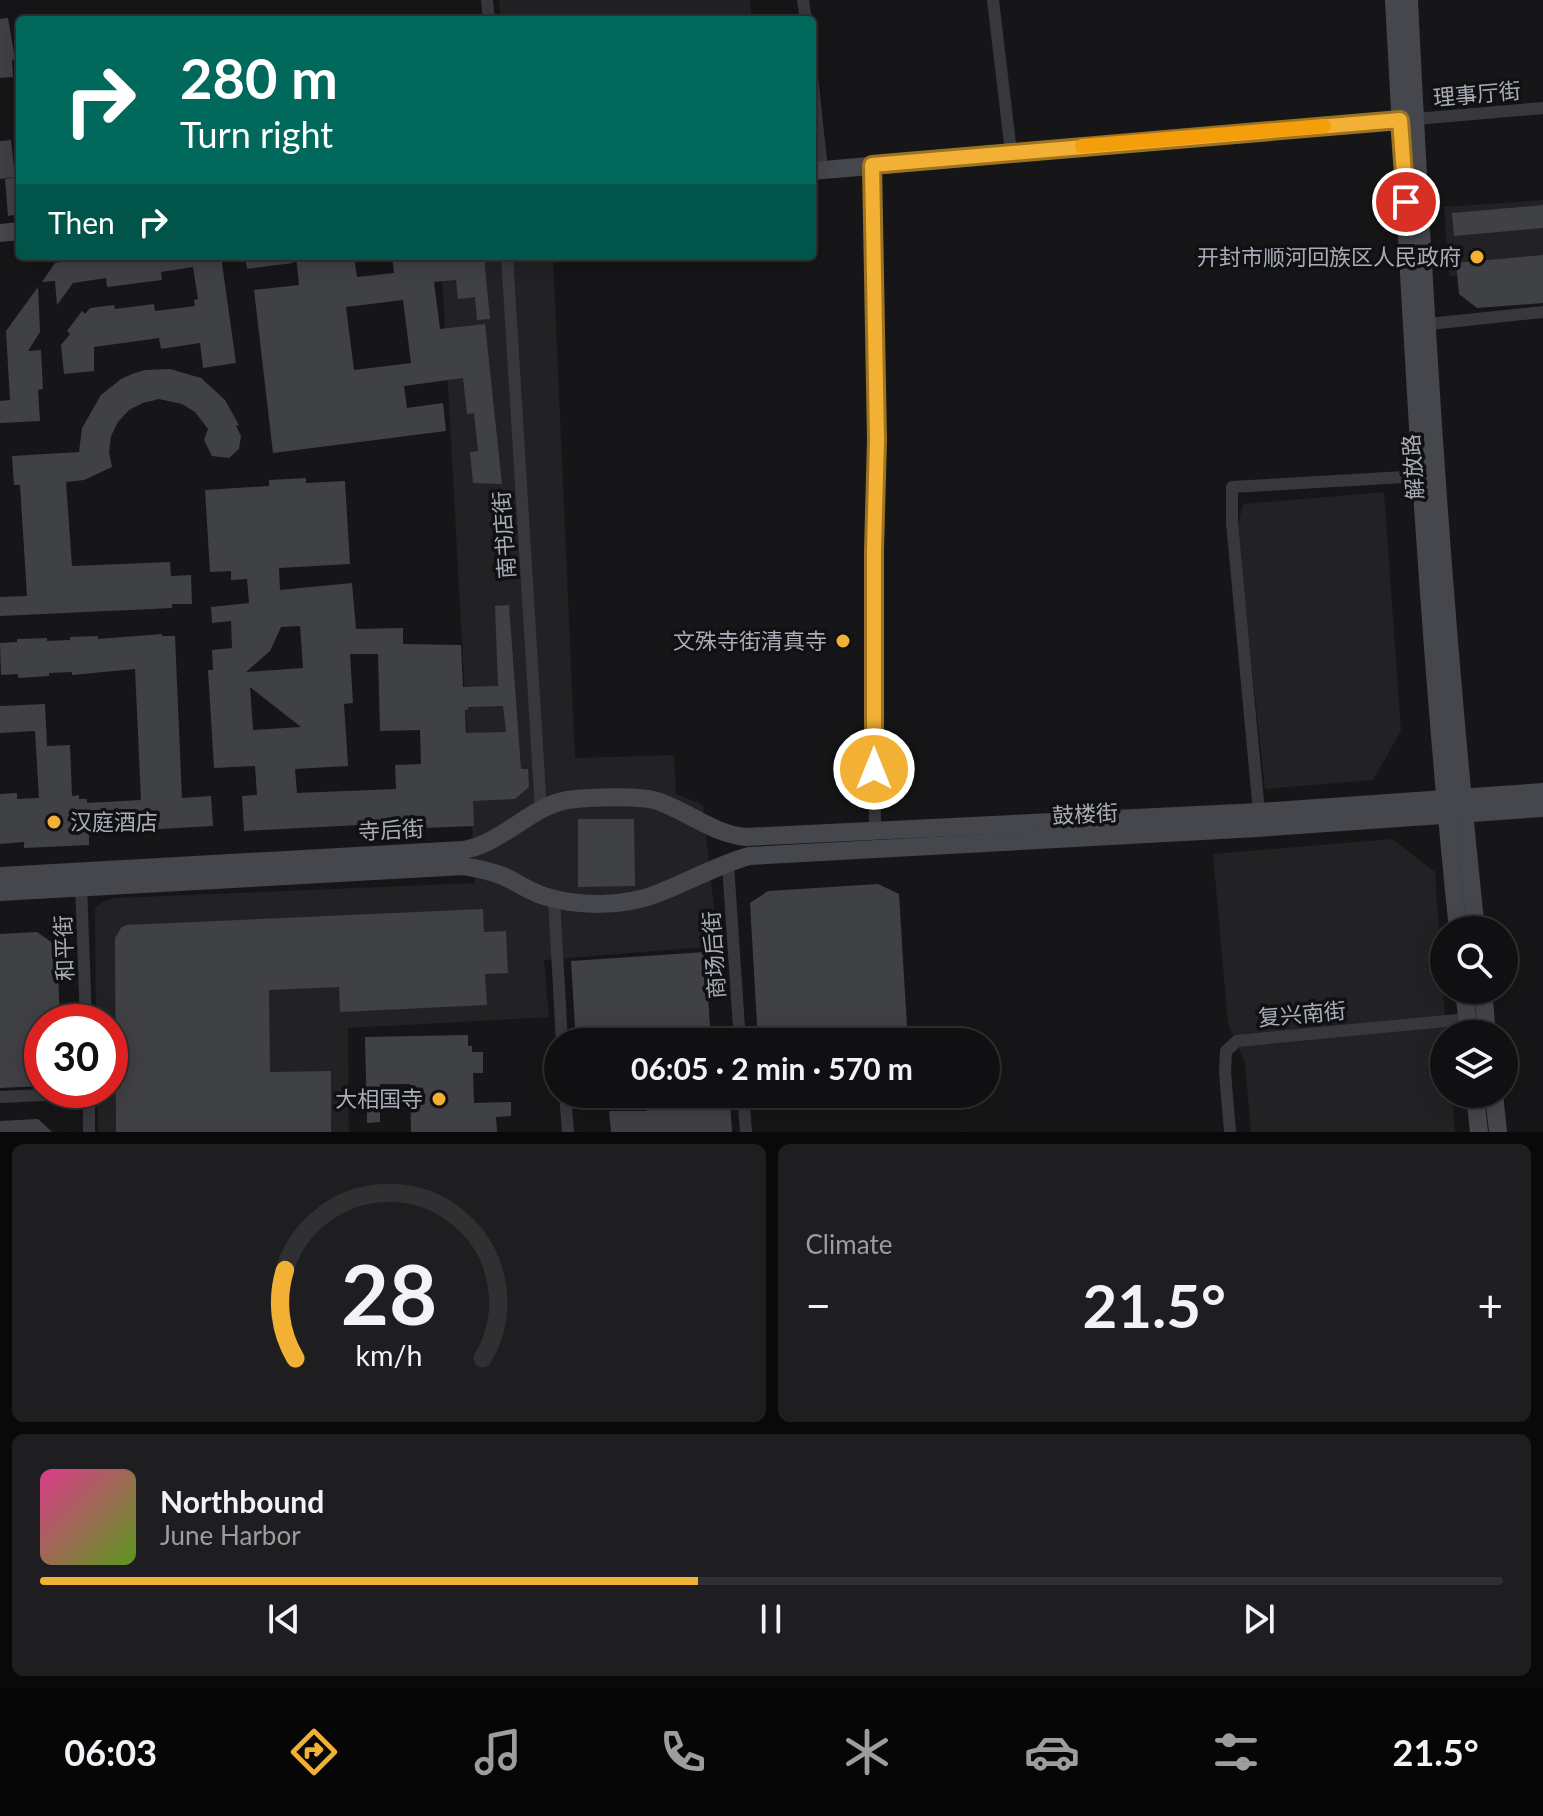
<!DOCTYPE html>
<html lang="en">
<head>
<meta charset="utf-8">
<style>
	:root { --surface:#101012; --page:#1e1e20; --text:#f1f3f6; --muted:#9c9d9f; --line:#303032; --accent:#f2b134 }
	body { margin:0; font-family:Lato,"Noto Sans SC",sans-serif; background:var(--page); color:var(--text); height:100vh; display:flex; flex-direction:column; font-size:30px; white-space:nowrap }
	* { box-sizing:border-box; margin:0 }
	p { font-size:26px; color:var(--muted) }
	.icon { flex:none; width:44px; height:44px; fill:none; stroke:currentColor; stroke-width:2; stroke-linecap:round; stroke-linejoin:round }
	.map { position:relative; height:1132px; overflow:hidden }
	.drawer { display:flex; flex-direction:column; gap:12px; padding:12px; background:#09090a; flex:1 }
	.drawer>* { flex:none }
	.guide { position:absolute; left:16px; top:16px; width:800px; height:244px; border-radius:8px; box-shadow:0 4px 20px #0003,0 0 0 2px var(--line); background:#00695c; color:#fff; overflow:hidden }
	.tools { position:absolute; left:1430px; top:916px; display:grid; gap:16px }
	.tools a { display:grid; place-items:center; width:88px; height:88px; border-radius:50%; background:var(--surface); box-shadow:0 4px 20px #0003,0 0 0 2px var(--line); font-size:40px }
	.speed { position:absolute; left:24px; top:1004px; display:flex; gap:16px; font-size:40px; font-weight:700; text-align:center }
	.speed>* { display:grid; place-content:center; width:104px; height:104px; border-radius:50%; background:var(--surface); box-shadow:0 4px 20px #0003,0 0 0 2px var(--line); line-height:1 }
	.speed .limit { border:12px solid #d22; background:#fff; color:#111 }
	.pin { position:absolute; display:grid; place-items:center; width:68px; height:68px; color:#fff; margin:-34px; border:4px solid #fff; border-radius:50%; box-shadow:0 2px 8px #0007 }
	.me { position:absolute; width:88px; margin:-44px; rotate:0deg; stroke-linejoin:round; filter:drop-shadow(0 0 6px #0008) }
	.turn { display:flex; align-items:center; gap:28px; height:168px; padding:0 32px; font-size:36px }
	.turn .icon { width:104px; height:104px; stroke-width:2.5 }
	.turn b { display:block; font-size:56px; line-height:68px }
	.then { display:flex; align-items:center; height:76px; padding:0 32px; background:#0003; gap:16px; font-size:30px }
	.big { font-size:60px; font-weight:700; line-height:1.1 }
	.drawer .widget { flex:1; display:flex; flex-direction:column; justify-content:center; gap:12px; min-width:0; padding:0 28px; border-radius:12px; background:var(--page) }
	.drawer .dial { align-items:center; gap:0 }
	.dial svg { height:208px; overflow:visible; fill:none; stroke:var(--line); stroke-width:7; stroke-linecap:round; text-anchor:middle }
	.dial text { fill:var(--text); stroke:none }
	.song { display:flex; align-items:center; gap:24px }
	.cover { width:96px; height:96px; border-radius:12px; background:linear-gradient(135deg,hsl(330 70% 55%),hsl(90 70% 35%)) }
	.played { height:8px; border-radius:4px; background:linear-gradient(90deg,var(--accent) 45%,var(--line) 45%) }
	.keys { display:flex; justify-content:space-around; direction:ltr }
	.heat { display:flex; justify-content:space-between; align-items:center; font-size:44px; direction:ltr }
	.drawer .tiles { flex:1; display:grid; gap:12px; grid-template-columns:1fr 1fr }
	.widget:last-child { grid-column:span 2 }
	.trip { position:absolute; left:544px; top:1028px; width:456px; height:80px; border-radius:40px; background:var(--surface); box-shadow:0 4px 20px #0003,0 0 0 2px var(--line); font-weight:700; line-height:80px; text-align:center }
	.dock { display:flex; height:128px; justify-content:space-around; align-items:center; background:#060607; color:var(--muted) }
	.dock .icon { width:56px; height:56px }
	.dock .active { color:var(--accent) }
	.dock b { font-size:36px; color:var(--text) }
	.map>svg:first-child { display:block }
	.built { fill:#222225 }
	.building { fill:#404145; fill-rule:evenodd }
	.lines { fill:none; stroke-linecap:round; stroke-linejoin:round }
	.street { stroke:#37383d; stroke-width:12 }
	.secondary { stroke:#45474d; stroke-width:18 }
	.route-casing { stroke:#9d7322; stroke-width:20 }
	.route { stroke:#f2b134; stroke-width:14 }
	.slow { stroke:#f59e0b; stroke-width:14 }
	.poi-dot { fill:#f2b134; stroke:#111113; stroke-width:3 }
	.labels { text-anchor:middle; stroke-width:7; stroke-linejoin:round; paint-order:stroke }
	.street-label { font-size:22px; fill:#a8adb8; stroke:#111113 }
	.poi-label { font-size:22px; fill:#a8adb8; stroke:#111113; text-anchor:end }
</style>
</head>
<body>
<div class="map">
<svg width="1543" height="1132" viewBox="0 0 1543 1132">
	<rect width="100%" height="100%" fill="#161618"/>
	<g class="built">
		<path d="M499,0H750L752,20H501Z"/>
		<path d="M1543,200V267L1449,276L1444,207Z"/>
		<path d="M441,256H553L575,758L674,755L676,794L703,805L718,946L544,960L549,1017L348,1028L349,1132H98L97,1090H110V1022H96L95,908L103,902L115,898L475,883Z"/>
		<path d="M1384,492L1401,731L1373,780L1265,789L1237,529L1243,504Z"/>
		<path d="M1392,839L1435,872L1446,1034L1444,1094H1452L1455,1132H1251L1245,1063L1228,1023L1213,854Z"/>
	</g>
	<g class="building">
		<path d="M8,18L15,59L12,60L13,77L0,78V19Z"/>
		<path d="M11,140L15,177L0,179V141Z"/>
		<path d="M17,177L20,214L8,216L5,179Z"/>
		<path d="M1543,205V228L1454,236L1452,213Z"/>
		<path d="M1543,255V303L1477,308L1459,294L1456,263Z"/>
		<path d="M108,256H221L236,363L203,368L200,343L161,349L159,338L94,347V371L64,374L61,345L70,334L67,331L82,311L85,314L90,308L114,305L115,309L154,304L155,311L195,306L194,300L198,299L193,267L161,272L162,280L107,287L106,278L73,283L57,305L55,281L42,282L55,263Z"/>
		<path d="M245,256H293V263L247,269Z"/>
		<path d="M296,256H354L357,277L394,273L392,256H484L490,319L477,320L475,297L458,299L456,280L434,282L440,329L485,324L502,484L473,483L470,452L478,451L474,413L467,414L463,378L404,386L407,408L443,403L446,431L273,453L254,290L299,285ZM403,300L411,363L354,370L346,307Z"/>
		<path d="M38,287L40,332L28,351L41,350L43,389L38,390L40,421L0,423V401L10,400L6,331Z"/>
		<path d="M170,369L201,378L225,400L239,425L236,426L241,436L239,449L229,458L212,456L204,440L208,429L195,412L182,404L159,399L143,403L129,410L118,422L111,436L109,452L112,467L84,480L66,482L72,566L170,562L171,576L191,575L192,604H172V608L0,616V597L27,596L20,485H14L12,456L79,452L82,428L101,395L121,379L132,374L145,370Z"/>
		<path d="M306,478V483L345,481L350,564L279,568L280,590L352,583L356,629L403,628V644L461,645L463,687L498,686L495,606L509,605L521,769H528L529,787L515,799L473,801L474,826L397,829V823L244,831L242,796L257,795L255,766L214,768L208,670H213L212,650L232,648L231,621L212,623L211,607L249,603L247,579L231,580V571L210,572L205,490L269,486V480ZM300,626L303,668L246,672L270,651L281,627ZM350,654H378L380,731L420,730L421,764L395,765L396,789L297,793L295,769L348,766L344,704L353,703ZM250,687L301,727L253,730ZM503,706L506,732L466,733L465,710H468V707Z"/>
		<path d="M162,634V636H175L182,798L211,796L213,826L89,833V845L24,848V842L0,844V794L17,793V799L39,798L35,731L0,733V706L45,704L47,746L70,745L72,796L79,795V799H87V803L141,800L135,669L72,675V672L49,673V676L18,678V674L1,675L0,643L17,642V639L47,638V641L70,640V637L98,636V639Z"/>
		<path d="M578,819H634L635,886L578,887Z"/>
		<path d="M878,884L899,894L908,1042H758L750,903L768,891Z"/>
		<path d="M483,909L484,932L506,931L508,973L485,974L487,1005L340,1012L339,987L269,990L270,1072L331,1071V1132H116L115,938L121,928L126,925Z"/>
		<path d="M37,932L57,946L60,1022H42V1086L0,1088V934Z"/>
		<path d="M705,952L711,1042H576L571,961Z"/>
		<path d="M468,1035V1046H472V1052H483V1073H473L474,1103L511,1102V1116L496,1117L497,1132H411L410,1084H380V1122L367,1123L365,1037Z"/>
		<path d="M647,1100H730L732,1132H611L609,1111H647Z"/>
		<path d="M38,1119L52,1132H0V1121Z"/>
	</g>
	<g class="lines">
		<g class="street">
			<path d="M487,0L489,20"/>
			<path d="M803,0L806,20"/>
			<path d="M993,0L1011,152"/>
			<path d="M812,76L822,170"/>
			<path d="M1415,119L1543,108"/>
			<path d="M872,165L877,440L874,550L875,831"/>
			<path d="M507,256L541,811"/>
			<path d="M1429,324L1543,312"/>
			<path d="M1259,812L1232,523V487L1422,476"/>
			<path d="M728,865L740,1042"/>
			<path d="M81,883L86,1022"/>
			<path d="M554,898L562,1042"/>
			<path d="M89,1090V1132"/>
			<path d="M565,1094L568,1132"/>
			<path d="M743,1094L746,1132"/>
			<path d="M0,1097L89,1093"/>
			<path d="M1230,1132L1225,1072L1226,1051L1237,1041L1467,1019"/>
		</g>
		<g class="secondary">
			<path d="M1394,0C1411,310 1426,621 1458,930"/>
			<path d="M1409,0C1424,310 1443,621 1476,930"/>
			<path d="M812,171L1400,120"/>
			<path d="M0,233L20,231"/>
			<path d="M0,876L463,850C504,843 530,806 568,800C588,797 643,795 660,802C690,813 714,834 746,837L1259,812L1543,792"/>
			<path d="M0,892L464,866C478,869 492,871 505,877C518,883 530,892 544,896C578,907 625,907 659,893C689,881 718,865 749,856L1257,828L1543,808"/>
			<path d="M1464,990L1469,1034"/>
			<path d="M1483,990L1487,1034"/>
			<path d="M1475,1094L1479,1132"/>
			<path d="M1494,1094L1498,1132"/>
		</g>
	</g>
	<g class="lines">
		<defs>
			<path id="route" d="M874,769V550L877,440L872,165L1400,120L1406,202"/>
		</defs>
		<use href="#route" class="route-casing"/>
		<use href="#route" class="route"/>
		<path class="slow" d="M1082,146L1324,126"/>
	</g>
	<g class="poi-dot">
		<circle cx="1477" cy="257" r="8"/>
		<circle cx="843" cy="641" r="8"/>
		<circle cx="54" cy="822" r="8"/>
		<circle cx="439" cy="1099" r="8"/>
	</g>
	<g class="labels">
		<g class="street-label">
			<text transform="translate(1477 94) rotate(-5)" y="8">理事厅街</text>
			<text transform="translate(1413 467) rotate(-94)" y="8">解放路</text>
			<text transform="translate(504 535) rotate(-94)" y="8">南书店街</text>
			<text transform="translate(1085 814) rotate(-3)" y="8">鼓楼街</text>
			<text transform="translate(391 830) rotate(-3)" y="8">寺后街</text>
			<text transform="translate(64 948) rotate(-92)" y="8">和平街</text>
			<text transform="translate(714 955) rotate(-94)" y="8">商场后街</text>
			<text transform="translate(1302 1014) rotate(-5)" y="8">复兴南街</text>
		</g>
		<g class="poi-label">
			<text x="1461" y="265">开封市顺河回族区人民政府</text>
			<text x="827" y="649">文殊寺街清真寺</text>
			<text x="70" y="830" text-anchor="start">汉庭酒店</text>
			<text x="423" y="1107">大相国寺</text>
		</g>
	</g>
</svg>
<div class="tools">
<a><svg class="icon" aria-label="search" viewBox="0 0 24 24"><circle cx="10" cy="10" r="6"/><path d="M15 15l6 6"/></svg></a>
<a><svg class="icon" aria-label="layers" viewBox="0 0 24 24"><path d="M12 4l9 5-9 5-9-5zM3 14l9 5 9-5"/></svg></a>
</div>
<div class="speed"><div class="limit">30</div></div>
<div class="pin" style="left:1406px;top:202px;background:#d93025"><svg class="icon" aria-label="arrive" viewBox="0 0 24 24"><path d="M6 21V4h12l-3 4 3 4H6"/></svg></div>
<svg class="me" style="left:874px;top:769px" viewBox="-20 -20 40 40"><circle r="17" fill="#f2b134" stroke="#fff" stroke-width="3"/><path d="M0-11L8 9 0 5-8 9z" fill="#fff"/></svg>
<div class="trip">06:05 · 2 min · 570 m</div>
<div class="guide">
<div class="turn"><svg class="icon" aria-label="right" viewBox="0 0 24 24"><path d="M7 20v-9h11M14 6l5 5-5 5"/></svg><div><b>280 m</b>Turn right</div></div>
<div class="then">Then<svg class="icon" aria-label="right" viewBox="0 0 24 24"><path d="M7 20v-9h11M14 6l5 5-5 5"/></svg></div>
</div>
</div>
<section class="drawer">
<div class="tiles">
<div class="widget dial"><svg viewBox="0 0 100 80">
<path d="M14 69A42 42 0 1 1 86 69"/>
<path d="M14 69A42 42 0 0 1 10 35" stroke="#f2b134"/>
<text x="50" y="56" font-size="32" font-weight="700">28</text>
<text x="50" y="72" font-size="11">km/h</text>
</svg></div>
<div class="widget"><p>Climate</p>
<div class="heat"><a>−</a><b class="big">21.5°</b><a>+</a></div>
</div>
<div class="widget">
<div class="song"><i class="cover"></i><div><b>Northbound</b><p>June Harbor</p></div></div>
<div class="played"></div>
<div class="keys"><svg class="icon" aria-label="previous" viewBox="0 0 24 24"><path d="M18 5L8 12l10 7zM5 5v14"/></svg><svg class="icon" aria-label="pause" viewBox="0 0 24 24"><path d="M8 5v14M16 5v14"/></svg><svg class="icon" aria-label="next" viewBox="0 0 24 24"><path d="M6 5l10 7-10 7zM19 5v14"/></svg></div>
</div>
</div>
</section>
<nav class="dock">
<b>06:03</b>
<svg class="icon active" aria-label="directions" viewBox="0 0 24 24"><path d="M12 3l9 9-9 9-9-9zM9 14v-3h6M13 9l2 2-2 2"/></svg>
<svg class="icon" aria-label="music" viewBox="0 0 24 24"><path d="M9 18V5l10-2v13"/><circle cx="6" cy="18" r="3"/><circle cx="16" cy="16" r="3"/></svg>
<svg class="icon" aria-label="phone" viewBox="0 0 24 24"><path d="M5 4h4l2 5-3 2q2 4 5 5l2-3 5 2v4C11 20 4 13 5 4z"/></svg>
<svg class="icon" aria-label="climate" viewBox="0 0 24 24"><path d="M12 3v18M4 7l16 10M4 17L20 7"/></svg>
<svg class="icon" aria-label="car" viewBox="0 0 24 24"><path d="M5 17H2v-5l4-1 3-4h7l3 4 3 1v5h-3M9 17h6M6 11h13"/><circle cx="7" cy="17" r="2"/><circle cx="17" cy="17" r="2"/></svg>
<svg class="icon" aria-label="filters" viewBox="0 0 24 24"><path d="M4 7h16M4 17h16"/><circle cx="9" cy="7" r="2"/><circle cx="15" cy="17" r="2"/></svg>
<b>21.5°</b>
</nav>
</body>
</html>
